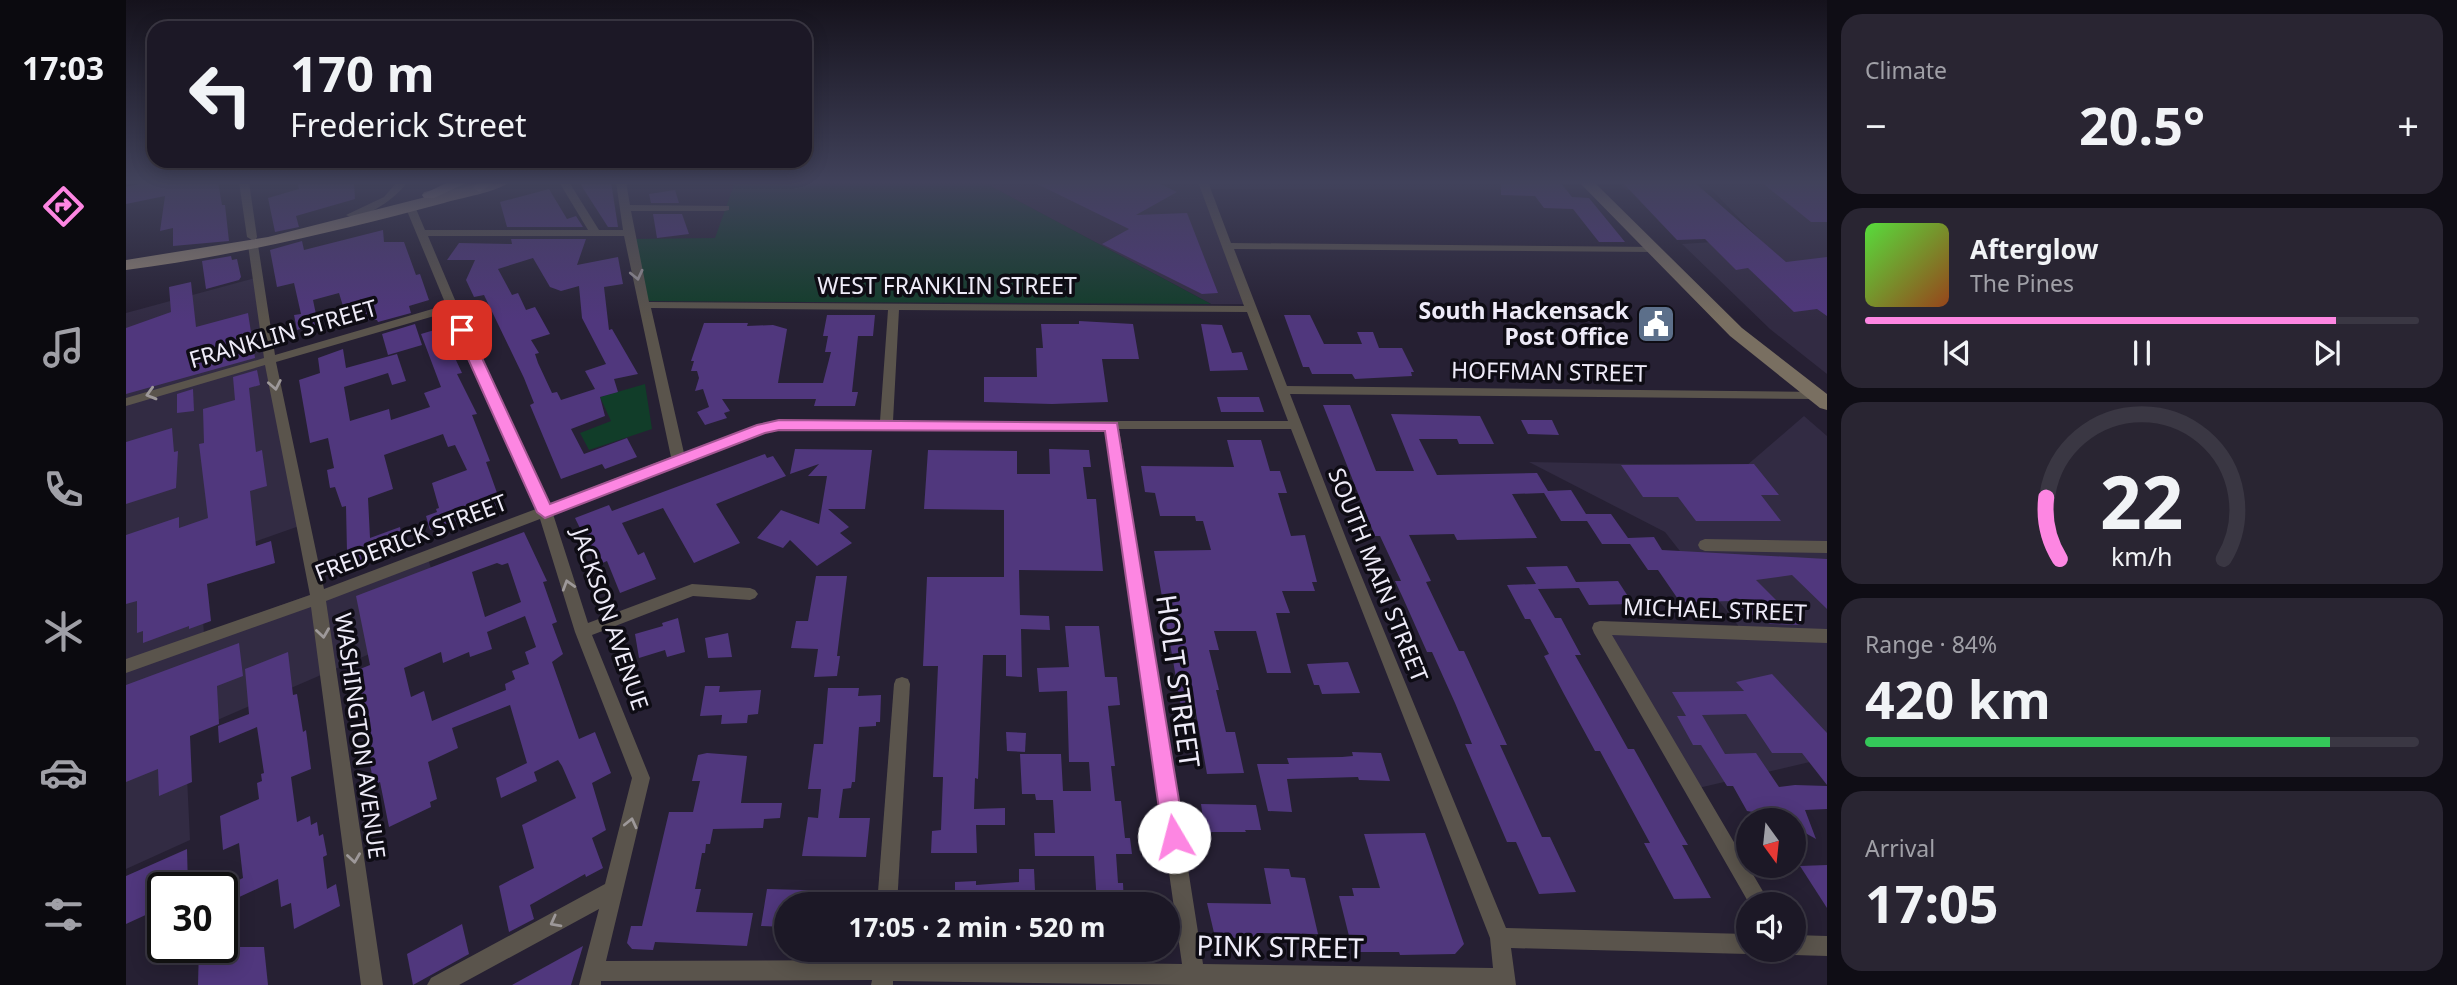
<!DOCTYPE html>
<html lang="en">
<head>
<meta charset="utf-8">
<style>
	:root { --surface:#1c1826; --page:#292532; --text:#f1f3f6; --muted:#a0a0a7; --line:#3a3743; --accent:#fd86e2 }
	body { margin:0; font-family:"Noto Sans",sans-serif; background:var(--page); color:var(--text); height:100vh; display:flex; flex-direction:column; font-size:26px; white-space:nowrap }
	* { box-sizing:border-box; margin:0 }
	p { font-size:23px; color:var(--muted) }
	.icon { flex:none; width:38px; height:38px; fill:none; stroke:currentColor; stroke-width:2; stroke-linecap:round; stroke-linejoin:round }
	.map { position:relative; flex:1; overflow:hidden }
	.side { display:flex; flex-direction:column; gap:14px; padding:14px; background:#0f0d15; width:630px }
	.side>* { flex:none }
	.banner { position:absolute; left:21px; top:21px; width:665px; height:147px; border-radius:21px; box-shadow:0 4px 18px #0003,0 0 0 2px var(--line); background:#1c1826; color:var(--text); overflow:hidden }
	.needle { width:46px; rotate:165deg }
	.fabs { position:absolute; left:1610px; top:808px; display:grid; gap:14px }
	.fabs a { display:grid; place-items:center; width:70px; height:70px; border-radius:50%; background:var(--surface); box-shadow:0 4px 18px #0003,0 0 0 2px var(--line); font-size:35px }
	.speed { position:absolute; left:21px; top:872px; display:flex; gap:14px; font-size:35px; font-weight:700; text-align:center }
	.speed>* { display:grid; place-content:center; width:91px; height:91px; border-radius:50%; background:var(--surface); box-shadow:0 4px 18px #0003,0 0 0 2px var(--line); line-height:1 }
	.speed .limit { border:4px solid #111; border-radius:10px; background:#fff; color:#111 }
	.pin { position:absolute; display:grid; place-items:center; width:60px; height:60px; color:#fff; margin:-30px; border-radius:14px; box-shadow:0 4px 10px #0006 }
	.me { position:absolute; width:77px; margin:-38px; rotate:352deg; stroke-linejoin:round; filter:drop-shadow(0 0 5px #0008) }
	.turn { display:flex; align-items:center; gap:24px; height:147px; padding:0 28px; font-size:32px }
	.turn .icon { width:91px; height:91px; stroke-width:2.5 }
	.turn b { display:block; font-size:49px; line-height:60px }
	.big { font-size:52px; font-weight:700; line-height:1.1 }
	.side .widget { flex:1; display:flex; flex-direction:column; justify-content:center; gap:10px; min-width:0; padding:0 24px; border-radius:21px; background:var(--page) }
	.side .dial { align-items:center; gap:0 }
	.dial svg { height:182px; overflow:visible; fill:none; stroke:var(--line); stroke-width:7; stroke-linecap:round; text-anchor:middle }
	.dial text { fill:var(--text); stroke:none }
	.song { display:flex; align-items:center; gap:21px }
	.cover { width:84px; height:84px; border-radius:10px; background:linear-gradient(135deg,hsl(110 70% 55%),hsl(20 70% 35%)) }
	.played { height:7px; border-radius:4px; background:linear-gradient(90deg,var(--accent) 85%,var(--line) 85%) }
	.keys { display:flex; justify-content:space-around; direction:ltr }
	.heat { display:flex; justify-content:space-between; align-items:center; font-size:38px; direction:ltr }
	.charge { height:10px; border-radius:5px; background:linear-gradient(90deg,#34c759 84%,var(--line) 0) }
	.trip { position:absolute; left:648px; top:892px; width:406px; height:70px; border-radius:35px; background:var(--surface); box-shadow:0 4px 18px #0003,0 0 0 2px var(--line); font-weight:700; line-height:70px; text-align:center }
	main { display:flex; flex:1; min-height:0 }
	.dock { display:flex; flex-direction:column; width:126px; justify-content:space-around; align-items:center; background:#0b0a0f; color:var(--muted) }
	.dock .icon { width:49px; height:49px }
	.dock .active { color:var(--accent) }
	.dock b { font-size:32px; color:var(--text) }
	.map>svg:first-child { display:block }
	.built { fill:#322b43 }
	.green { fill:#113d29 }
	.building { fill:#50377d; fill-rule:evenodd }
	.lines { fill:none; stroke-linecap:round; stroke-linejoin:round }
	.street { fill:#5a544c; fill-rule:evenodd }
	.secondary { fill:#796f61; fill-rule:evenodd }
	.primary { fill:#908372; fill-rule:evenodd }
	.highway { fill:#a69681; fill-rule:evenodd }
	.oneway { stroke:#9d9899 }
	.route { fill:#fd86e2; stroke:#a45793; stroke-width:2 }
	.labels { text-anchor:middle; stroke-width:7; stroke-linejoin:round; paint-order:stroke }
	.street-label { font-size:23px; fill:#eeebf8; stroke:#0e0c14 }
	.poi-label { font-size:23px; font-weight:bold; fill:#eeebf8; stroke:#0e0c14; text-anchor:end }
	.near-street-label { font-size:28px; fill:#eeebf8; stroke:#0e0c14 }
</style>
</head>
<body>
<main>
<nav class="dock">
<b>17:03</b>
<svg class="icon active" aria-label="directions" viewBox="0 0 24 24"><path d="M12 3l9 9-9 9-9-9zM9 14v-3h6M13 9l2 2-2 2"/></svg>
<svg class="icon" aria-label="music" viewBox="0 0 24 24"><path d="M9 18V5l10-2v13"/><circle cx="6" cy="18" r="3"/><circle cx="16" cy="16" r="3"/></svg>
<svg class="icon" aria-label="phone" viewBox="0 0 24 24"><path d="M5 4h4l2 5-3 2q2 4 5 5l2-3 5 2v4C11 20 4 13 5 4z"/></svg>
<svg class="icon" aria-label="climate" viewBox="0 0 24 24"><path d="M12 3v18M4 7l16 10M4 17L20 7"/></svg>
<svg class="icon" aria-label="car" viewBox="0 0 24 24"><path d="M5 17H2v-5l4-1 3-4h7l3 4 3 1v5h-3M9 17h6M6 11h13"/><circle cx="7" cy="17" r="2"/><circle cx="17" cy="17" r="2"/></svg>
<svg class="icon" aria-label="filters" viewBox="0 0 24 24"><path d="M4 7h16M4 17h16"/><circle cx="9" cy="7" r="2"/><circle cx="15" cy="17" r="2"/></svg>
</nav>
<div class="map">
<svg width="1701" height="985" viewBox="0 0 1701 985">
	<rect width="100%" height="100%" fill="#262033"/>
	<g class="built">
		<path d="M857,182H1432L1440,190L1076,189L1119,304H1085Z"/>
		<path d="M1492,182H1701V374L1644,329L1556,244L1633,239L1586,190H1500Z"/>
		<path d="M133,277L176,525L72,562L78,633L300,553L322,620L59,734L64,840L0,869V313Z"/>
		<path d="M1678,416L1701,436V758L1568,789L1474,635L1618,633L1539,532L1403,462L1620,466Z"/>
	</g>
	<g class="green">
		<path d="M609,182H857L1085,304L516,301L504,239L589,238Z"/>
		<path d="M519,384L526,429L463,450L454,433L485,421L474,397Z"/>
	</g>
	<g class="building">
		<path d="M20,182H92L96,205H99L103,241L47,246V228L34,231L39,196L0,204V187Z"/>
		<path d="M171,182H228L229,199L170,216L173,227L149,232L142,198L173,189Z"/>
		<path d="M453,182H485L492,227H482Z"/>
		<path d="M907,182H1030L1051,192L1010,215L1061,213L1092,293L1076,294L976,244L1003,229Z"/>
		<path d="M1375,182H1434L1446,197L1463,198L1499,242H1473L1447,209L1418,208L1409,196L1375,195Z"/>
		<path d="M1496,182H1568L1660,262L1701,257V316L1691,309L1668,312L1622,268L1610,270L1579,239L1551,240Z"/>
		<path d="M1635,182H1701V222H1685Z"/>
		<path d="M423,189L441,219L450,216L457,227H381L374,202Z"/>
		<path d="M549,190L553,203H525L523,194Z"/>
		<path d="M527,214H556L563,234L531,238Z"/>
		<path d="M257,230L258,242H278L290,275L294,274L303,300L283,306L285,313L252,322L251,320H243L223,326L213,293L187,300L192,324L171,330L168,315L175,314L168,283L151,287L144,250L176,241L178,250Z"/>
		<path d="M385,239H460L451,265L492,257L497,284L478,287L483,330L486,329L512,374L488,379L492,392L474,397L479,416L445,429L458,454L501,438L511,457L479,469L476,464L435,479L404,405L408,403L398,378L358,295L348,297L340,280L349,260H321L333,243L386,244ZM407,258L424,287L435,291L453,286L456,318L480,364L459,371L469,389L435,400L431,392L426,393L412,363L409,354L413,353L405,340L424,334L409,307L400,310L392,293L386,295L372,269Z"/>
		<path d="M105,256L106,260L111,259L115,277L113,280L80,289L76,261Z"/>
		<path d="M65,282L70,327L122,313L129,358L0,394V328L45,312L43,287Z"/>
		<path d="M701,315H749L747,336H732L726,392H732L729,406H688L690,399H596L604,411L598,413L601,418L579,425L571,412L583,407L577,389L569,391L573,378L571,371H565L568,361H565L578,323H622L621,326L647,325L661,329L652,383H697L705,352H699L702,336H697Z"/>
		<path d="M1158,315H1184L1198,344H1236L1231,332H1247L1253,348H1276L1288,372H1285L1286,376L1229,379L1226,374H1186L1183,367H1177Z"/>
		<path d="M953,321L1007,324L1013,359H976L982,402L926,404L858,402V377H911L910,348H917L915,324H953Z"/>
		<path d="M289,324L296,345L262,355L256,334Z"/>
		<path d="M1075,324L1096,325L1106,353L1116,352L1122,370L1084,371Z"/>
		<path d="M315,328L336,373L331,374L351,414L346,415L364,461L360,462L375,504L304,530L300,516L311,512L310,509L313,508L306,483L341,470L329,445L322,447L317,434L258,455L267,489L242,498L244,538L274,527L278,549L209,574L206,557L221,552L220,506L216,507L209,487L204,488L201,470L208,468L202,438L184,443L173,380L194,373L192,358L217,349L220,368L271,354L280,381L266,385L262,373L218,387L224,421L263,409L265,420L304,407L298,393L315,387L295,334Z"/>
		<path d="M131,370L134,385L123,388L130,452L136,450L141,486L124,491L130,546L145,541L149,563L81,584L85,621L63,629V626L17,643V631L11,633V601L0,604V535L53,517V528L82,518L73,444L78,443L77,409L109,400L107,377Z"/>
		<path d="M67,389L68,411L51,413V394Z"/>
		<path d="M1091,397H1133L1138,412H1095Z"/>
		<path d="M1197,405H1224L1250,471H1288L1265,414L1354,416L1368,444H1333L1331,439H1293L1311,475L1411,473L1422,491L1445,490L1460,514H1485L1502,538L1528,537L1536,550L1701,559V609L1666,575L1630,580L1675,625L1644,624L1635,615H1622L1610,601L1554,602L1532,570H1522L1504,544H1476L1461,521H1435L1418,493L1386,494L1411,538L1331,540L1328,534L1283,535L1305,581L1300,582L1333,651H1338L1381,745H1374L1416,837H1424L1450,892L1413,894L1390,842H1381L1339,744H1346L1329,703L1306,652H1301L1277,598L1269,581H1275L1254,536H1249Z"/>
		<path d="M1395,420H1426L1433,435L1402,434Z"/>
		<path d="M46,428L48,452L52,451L50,488L0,504V442Z"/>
		<path d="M1101,440H1135L1144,471H1154L1161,493H1152L1165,536L1179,535L1191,582H1186L1189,591H1156L1164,613H1150L1165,673H1141L1130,631H1088L1093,650H1083L1093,690H1090L1100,732H1109L1118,773L1081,774L1069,707H1055L1028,551L1085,550L1077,521H1070L1069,516H1034L1029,493L1019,492L1015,466L1108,467Z"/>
		<path d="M669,449L746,450L739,509H702L723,527L714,533L726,543L691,566L664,540L657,548L631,538L655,510L693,524L701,476H682L693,464L664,474Z"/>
		<path d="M923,449L963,450L965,467H957L961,499H970L977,571L893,570L894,615L923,616L924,630L895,629L896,677L880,676V655H857L852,779L849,778L848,809L879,808V825H850L851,853H805L806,831L815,830L817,777H807L812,666H797L801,577H878V510L798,509L802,450L891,451V474H924Z"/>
		<path d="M639,454L641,458L647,456L660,476L590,504L614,543L568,563L537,508L496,523L512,555L518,552L530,579L494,593L481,561L472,565L449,518L483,505L486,511Z"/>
		<path d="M1628,464L1653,495H1635L1655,521H1570L1552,497H1517L1495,465Z"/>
		<path d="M398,532L421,581L417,582L431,622L426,624L437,654L426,662L453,739L469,732L485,773L466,783L480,830L466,838L477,868L460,877L459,874L404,905L408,919L383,932L373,886L408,868L396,825L450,798L436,766L432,760L408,772L411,781L375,798L370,778L401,763L384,705L326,728L332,748L302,762L311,799L304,802L305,807L263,827L254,782L248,785L229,688L232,687L229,671L244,665L230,596ZM371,563L376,565L382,563L395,602L359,617L346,572ZM399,616L410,647L399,652L403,664L386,671L389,679L379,684L380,690L306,721L298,691L285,697L278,668L315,652L317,663L343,652L344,657L366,649L361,632Z"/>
		<path d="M1441,566L1450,582L1492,581L1507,604L1463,605L1453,588L1412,589L1429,618H1435L1455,655H1449L1478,706L1502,749H1508L1555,833L1562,845H1556L1585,898L1548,899L1518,843H1524L1474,751H1469L1438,694L1418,656L1423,654L1404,619H1399L1381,585L1410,584L1400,567Z"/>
		<path d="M690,576H721L711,656H714L711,676L688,677L692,649L665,648L670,621H682Z"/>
		<path d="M552,618L559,652L541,657L539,650L513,658L509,634L537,626L536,623Z"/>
		<path d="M939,626H973L979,677H991L994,705L982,706L989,766H985L989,801H995L999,838H1004L1006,854H990L992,883H997L998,905H971L968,856H909L908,833H929L927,800H910L909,794H896L894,754H935L937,791H965L963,762H943L941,691L913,692L911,668L943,667Z"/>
		<path d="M602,633L606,657L582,658L579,638Z"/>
		<path d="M113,643L117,676L91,686L93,724L64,736L66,782L33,796L32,769L0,782V685Z"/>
		<path d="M162,652L167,695L171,694L177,732L180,730L185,769L165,777L171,822L184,816L185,825L191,822L193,836L197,834L201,855L197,857L201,889L210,884L214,906L168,929L165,903L155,907L152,879L96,905V888L117,878L113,843L97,850L94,816L133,799L131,783L136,781L135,774L138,773L131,727L93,743L92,726L123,714L119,669Z"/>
		<path d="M1222,662L1234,693L1196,694L1193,685H1188L1181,664Z"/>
		<path d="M1646,674L1701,733V785L1676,753H1646L1620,714L1576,715L1599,754L1630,753L1653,787L1669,785L1701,786V809L1679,810L1690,839L1674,830H1668V821H1632L1627,812L1621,811L1607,786H1601L1575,745H1567L1551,716H1560L1546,692L1618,691L1610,682Z"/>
		<path d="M579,686H594L593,692L635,690L632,714L622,715L621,723L595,724L596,715L574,716Z"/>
		<path d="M702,688H733L732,696L755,695L754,722H750V726L733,727L729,782H726L725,788L717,789L713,818H744L740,857L676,856L682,817L692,818L695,789H682L688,744H697Z"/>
		<path d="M880,732L900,733L899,752L881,751Z"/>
		<path d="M1226,752L1255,753L1264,781L1233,780L1232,777L1161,779L1166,812L1142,811L1131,764H1163L1161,758L1216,757L1227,756Z"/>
		<path d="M581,753L621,756L615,803H656L654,818L638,819L637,828L587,829L584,844H580L579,853H576L569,889H575L570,912L627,913L621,946L529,942L527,950L506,949L501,943L505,926H516L543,812H567L574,781H566L572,755Z"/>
		<path d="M1075,804L1130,805L1135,830H1119L1120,832H1079Z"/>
		<path d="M1299,833L1338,944L1329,954L1274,955L1273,952H1227L1213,896H1228L1226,888H1254L1238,834Z"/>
		<path d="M61,849L62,887H37V907L0,924V876Z"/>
		<path d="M1701,865V908L1674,866Z"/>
		<path d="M1138,868L1163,869L1165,877L1179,878L1192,934L1131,933L1132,939L1089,937L1081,903L1145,904Z"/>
		<path d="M893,869H908L909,890H938L939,905H829V882L850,881V885L893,882Z"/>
		<path d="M641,889L749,892L748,905H660V927L635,926Z"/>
		<path d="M336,924L343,954L287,985L281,954Z"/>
		<path d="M457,946L445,985H386Z"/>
		<path d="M73,947H138L142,985H72Z"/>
	</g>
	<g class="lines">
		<g class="street">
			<path d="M113,182H123L131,237L130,239L126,240L121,237Z"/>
			<path d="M271,182H281C273,196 235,224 220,215L258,197Z"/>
			<path d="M433,182H443L473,230H497L490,182H500L504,205L603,206V210L599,211H505L523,302L1118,306L1072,182H1082L1105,243L1531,247V251L1527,252L1108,249L1161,386L1693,392L1695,395L1689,399L1164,394L1221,541L1380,928L1622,934V950L1629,951L1622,954L1385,948L1390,985H1059L767,981V985H745L746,980L475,981V985H453L473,909L333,985H301L305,978L479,884L506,778L449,632L414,519L200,601L257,985H235L185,607L0,673V659L184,595L139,365L0,406V398L138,358L122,245L123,243H131L132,245L149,355L320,305L279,206L280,204H288L299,230H462ZM302,236H498L545,457L423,504L332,307ZM525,308L762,310L754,421H653L631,425L558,453ZM773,310L1121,312L1162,421H767ZM322,312L410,509L198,589L150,362ZM653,429H980L1056,964L768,960V950H748L747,960L480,961L524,778L466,635L567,596L624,600L629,598L632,594L629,590L624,588L566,584L462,623L427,514L638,432ZM993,429H1165L1364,938L1367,968L1077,964Z"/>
			<path d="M1579,539L1701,541V553L1579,551L1574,549L1572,545L1574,541Z"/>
			<path d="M1474,621L1701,629V643L1486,635L1645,905H1624L1468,633L1466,628L1468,623Z"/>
			<path d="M776,677L782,679L784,684L771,905H751L768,684L770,679Z"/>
			<path d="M1668,935L1701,936V956L1668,955L1661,952L1660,950H1668Z"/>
		</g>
		<g class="secondary">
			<path d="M339,182H366L364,185L303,199L296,195L298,192Z"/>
			<path d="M1453,182H1468L1616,328L1701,394V410L1694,408L1604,336Z"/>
		</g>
		<path class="primary" d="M359,182H383C372,192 334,198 318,203C213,231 108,256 0,270V260L142,237Z"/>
		<g class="highway">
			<path d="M322,182H342L308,198H298L296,195Z"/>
			<path d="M352,182H368L354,192L347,188Z"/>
		</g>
	</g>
	<defs><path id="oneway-chevron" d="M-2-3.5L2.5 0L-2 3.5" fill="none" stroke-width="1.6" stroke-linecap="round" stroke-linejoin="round" transform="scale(1.75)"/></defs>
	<g class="oneway">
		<use href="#oneway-chevron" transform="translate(511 275) rotate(77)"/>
		<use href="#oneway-chevron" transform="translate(149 385) rotate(79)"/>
		<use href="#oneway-chevron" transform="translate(25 394) rotate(164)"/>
		<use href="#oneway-chevron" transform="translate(442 585) rotate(-107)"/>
		<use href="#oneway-chevron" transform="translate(197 633) rotate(82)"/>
		<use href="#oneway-chevron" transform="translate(505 823) rotate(-77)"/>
		<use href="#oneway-chevron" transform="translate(228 858) rotate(82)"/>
		<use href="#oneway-chevron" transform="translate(429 922) rotate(152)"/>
	</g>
	<linearGradient id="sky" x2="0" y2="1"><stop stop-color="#15121c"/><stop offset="0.57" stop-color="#41425b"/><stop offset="1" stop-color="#41425b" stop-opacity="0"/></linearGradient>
	<rect width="1701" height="320" fill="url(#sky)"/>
	<path class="route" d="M336,326L343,330L424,504L631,425L653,420L991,423L1059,837L1056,844L1048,847L1040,844L1037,837L979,431L653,430L639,433L419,518L411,512L329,330Z"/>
	<defs>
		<symbol id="civic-square" viewBox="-11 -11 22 22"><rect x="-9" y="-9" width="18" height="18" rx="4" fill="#5c6f8a" stroke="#0e0c14"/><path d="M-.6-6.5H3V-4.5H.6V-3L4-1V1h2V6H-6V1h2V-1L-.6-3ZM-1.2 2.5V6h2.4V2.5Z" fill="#fff"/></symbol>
	</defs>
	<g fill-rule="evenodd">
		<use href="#civic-square" x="1508" y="302" width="44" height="44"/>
	</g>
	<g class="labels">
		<g class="street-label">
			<text x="821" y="294">WEST FRANKLIN STREET</text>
			<text transform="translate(157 334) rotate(-16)" y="8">FRANKLIN STREET</text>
			<text transform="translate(1423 372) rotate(1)" y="8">HOFFMAN STREET</text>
			<text transform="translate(285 538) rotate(-21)" y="8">FREDERICK STREET</text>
			<text transform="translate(1252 575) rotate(68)" y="8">SOUTH MAIN STREET</text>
			<text transform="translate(1589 610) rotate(2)" y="8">MICHAEL STREET</text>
			<text transform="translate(484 619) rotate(71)" y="8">JACKSON AVENUE</text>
			<text transform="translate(234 736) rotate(82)" y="8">WASHINGTON AVENUE</text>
		</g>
		<g class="poi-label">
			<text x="1503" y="319">South Hackensack<tspan x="1503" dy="26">Post Office</tspan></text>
		</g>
		<g class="near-street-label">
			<text transform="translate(1052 681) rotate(82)" y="10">HOLT STREET</text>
			<text transform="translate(1154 947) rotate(1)" y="10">PINK STREET</text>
		</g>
	</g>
</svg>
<div class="fabs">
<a><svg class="needle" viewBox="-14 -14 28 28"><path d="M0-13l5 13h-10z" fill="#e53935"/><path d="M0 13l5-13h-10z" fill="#a0a0a7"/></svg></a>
<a><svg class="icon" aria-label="sound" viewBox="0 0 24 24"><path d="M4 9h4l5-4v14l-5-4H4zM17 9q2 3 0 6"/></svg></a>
</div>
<div class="speed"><div class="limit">30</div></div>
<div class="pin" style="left:336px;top:330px;background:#d93025"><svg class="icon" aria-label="arrive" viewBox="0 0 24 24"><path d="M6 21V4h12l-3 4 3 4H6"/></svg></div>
<svg class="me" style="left:1048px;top:837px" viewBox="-20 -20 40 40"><circle r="19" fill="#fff"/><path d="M0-13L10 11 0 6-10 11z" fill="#fd86e2"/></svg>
<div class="trip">17:05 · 2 min · 520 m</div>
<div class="banner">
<div class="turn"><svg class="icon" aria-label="left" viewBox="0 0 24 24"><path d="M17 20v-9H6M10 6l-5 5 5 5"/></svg><div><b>170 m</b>Frederick Street</div></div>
</div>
</div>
<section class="side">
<div class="widget"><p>Climate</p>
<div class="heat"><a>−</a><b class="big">20.5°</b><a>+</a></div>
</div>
<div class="widget">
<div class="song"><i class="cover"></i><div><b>Afterglow</b><p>The Pines</p></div></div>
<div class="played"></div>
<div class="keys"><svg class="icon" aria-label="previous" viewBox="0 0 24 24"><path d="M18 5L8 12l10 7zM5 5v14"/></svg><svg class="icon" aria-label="pause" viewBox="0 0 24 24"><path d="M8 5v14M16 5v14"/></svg><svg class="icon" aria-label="next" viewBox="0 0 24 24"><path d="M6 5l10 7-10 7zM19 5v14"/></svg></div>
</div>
<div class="widget dial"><svg viewBox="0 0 100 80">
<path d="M14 69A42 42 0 1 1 86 69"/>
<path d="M14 69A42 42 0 0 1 8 42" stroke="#fd86e2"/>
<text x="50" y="56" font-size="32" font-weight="700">22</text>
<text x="50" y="72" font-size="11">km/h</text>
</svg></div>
<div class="widget"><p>Range · 84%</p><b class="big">420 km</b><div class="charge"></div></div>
<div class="widget"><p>Arrival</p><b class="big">17:05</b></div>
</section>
</main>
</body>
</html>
